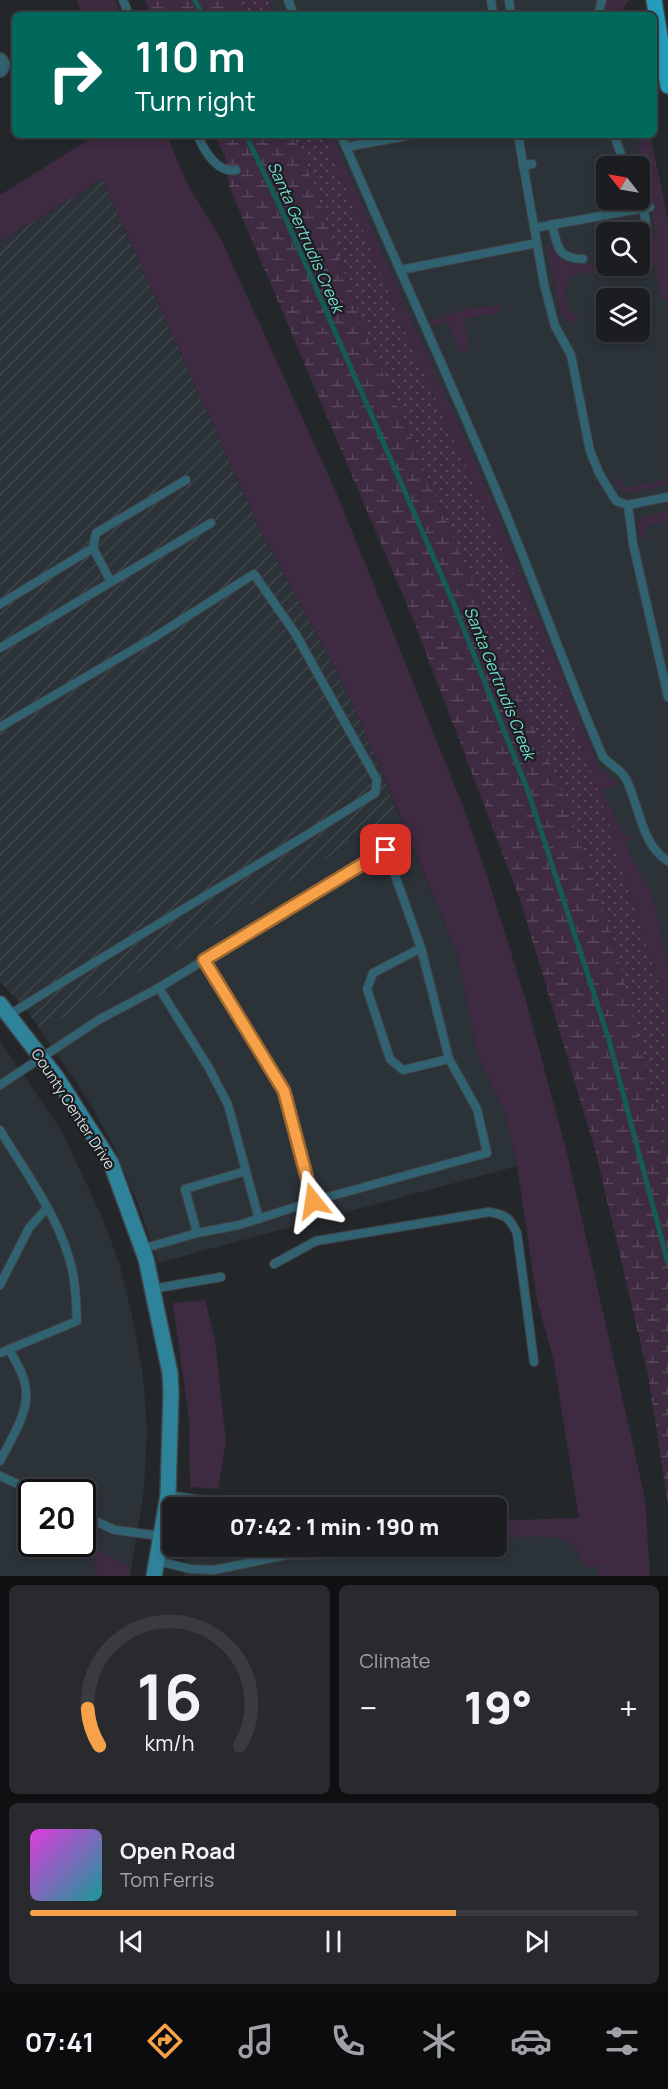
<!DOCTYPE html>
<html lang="en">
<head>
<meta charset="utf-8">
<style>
	:root { --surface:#1b1d20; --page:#282a2d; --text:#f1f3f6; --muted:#a0a2a5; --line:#393b3e; --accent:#f7a248 }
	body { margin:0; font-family:Manrope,sans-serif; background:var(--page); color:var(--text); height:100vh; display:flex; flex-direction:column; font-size:22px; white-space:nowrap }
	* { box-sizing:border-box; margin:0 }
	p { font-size:20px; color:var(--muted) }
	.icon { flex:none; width:33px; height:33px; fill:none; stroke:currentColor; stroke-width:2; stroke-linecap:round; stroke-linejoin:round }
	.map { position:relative; height:1576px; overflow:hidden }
	.sheet { display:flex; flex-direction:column; gap:9px; padding:9px; background:#0f1012; flex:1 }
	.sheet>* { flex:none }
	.banner { position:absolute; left:12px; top:12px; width:645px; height:126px; border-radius:9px; box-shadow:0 3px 9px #0003,0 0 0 2px var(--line); background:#00695c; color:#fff; overflow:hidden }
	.needle { width:39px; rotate:301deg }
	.tools { position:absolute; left:596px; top:156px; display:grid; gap:12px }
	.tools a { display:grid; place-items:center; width:54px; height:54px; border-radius:9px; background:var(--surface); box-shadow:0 3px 9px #0003,0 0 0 2px var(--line); font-size:30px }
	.speed { position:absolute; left:18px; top:1479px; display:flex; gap:12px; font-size:30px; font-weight:700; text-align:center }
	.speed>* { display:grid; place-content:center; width:78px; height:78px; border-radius:50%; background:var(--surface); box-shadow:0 3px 9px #0003,0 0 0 2px var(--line); line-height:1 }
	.speed .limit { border:3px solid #111; border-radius:9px; background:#fff; color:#111 }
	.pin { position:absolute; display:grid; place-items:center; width:51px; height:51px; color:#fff; margin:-26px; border-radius:12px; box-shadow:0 3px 9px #0006 }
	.me { position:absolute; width:66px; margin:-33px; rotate:345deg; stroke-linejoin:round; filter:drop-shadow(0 0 4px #0008) }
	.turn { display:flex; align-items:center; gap:21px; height:126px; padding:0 24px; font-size:27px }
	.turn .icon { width:78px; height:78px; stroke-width:2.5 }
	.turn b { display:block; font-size:42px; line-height:51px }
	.big { font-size:45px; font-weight:800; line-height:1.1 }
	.sheet .card { flex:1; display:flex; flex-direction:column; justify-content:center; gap:9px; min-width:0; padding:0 21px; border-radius:9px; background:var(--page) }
	.sheet .dial { align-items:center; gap:0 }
	.dial svg { height:156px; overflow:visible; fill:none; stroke:var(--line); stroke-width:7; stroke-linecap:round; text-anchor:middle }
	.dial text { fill:var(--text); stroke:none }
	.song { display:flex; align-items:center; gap:18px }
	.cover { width:72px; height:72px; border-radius:9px; background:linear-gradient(135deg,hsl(300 70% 55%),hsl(180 70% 35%)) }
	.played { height:6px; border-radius:3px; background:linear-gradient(90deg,var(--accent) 70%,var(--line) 70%) }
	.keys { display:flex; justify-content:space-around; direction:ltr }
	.heat { display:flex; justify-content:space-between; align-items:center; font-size:33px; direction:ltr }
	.sheet .tiles { flex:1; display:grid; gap:9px; grid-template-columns:1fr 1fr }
	.card:last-child { grid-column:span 2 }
	.trip { position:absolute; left:162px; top:1497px; width:345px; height:60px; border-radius:9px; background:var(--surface); box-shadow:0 3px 9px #0003,0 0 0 2px var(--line); font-weight:800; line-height:60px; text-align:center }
	.menu { display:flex; height:96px; justify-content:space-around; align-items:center; background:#0b0c0d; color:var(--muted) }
	.menu .icon { width:42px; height:42px }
	.menu .active { color:var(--accent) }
	.menu b { font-size:27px; color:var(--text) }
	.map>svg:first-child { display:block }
	.built { fill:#2b3238; fill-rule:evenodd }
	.industrial { fill:url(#industrial-furrows) }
	.grass { fill:url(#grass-dots) }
	.wetland { fill:url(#wetland-marsh) }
	.garden { fill:#3e2a41 }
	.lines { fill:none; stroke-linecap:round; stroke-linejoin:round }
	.stream { stroke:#145b54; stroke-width:5 }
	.lane-casing { stroke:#414447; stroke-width:10 }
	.street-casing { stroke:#414447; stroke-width:18 }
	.secondary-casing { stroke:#414447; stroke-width:18 }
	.primary-casing { stroke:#414447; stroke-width:18 }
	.lane { stroke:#316271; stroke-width:8 }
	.street { stroke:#316271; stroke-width:15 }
	.secondary { stroke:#2e839b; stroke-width:15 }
	.primary { stroke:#249cbb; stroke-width:15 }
	.route-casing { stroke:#a1692f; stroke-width:15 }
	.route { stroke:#f7a248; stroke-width:10 }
	.labels { text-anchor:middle; stroke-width:4.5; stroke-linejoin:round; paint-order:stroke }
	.street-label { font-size:15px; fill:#dbdddf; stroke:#1b1d20 }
	.water-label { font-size:16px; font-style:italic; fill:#75dcd0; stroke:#1b1d20 }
</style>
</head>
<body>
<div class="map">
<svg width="668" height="1576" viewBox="0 0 668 1576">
	<defs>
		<pattern id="industrial-furrows" width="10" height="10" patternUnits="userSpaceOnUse" patternTransform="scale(1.5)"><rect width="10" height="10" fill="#2b3238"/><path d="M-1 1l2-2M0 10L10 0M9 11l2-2" fill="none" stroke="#3f464b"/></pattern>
		<pattern id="grass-dots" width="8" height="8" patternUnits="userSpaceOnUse" patternTransform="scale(1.5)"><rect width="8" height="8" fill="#3e2a41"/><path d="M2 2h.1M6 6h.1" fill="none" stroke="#59485c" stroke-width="1.8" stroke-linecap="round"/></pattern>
		<pattern id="wetland-marsh" width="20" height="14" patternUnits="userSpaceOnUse" patternTransform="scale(1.5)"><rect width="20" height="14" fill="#3e2a41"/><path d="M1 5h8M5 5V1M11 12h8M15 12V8" fill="none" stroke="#59485c"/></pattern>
	</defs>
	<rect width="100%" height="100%" fill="#24272a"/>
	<g class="built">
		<path d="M268,0H629L619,15H275Z"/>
		<path d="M324,135H650L668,220V1015L523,595ZM606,166H639V200H606ZM606,232H639V266H606ZM606,298H639V332H606Z"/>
		<path d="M399,815L458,956L477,1055L506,1116L517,1166L158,1263L140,1209L114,1147L86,1097L41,1031Z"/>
		<path d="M0,1041L61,1130L103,1219L120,1266L134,1324L143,1376L147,1428L144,1490L130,1576H0ZM32,1492H82V1544H32Z"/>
		<path d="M579,1518L650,1576H183L186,1547L496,1546L497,1521Z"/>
	</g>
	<path class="industrial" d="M102,179L259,527L340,678L371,745L399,815L41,1031L25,1008L0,982V242Z"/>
	<g class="grass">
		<path d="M237,0H268L275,15H243Z"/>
		<path d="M293,135H324L399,317L523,595L596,783L668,1015V1155L647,1072L565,799L365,331L306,165Z"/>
	</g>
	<g class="wetland">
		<path d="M145,0H237L243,15H151Z"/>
		<path d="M215,135H293L306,165L365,331L565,799L615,944L668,1155V1504L648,1375L596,1153L521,902L413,619L229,186L225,156Z"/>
	</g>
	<g class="garden">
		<path d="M77,0H115L121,15H82Z"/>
		<path d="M605,0H629L619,15H604Z"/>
		<path d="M96,135H167L187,184L221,239L337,494L463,806L488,879L524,994L567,1153L645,1498L650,1576H598V1566L583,1567C581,1561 580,1553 576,1549C563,1530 517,1538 497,1538V1521L579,1518L553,1357L537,1300L517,1166L506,1116L477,1055L458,956L371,745L340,678L259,527L102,179L0,242V195Z"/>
		<path d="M324,135H332L393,278L490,495L600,770L617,782L616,785L603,790L623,836L634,834L635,837L625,844L652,895L668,964V1015L596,783L523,595L399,317Z"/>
		<path d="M636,135H650L668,220V307L666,298L661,300L655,267L644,261L639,262V254L650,244L655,229Z"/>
		<path d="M547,244C553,247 554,253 559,258C573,269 590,264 606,261V266H620L569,276L570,286L563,287L569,311L578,316L570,326L559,307Z"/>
		<path d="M500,305L501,312L464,319L470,350L459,352L446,321L435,326L431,323L432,320L466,309Z"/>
		<path d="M619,476L624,488L668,479V485L625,493L619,490L615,480Z"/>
		<path d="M668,510V521L644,526L647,538L643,540L637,525L642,517Z"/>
		<path d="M205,1300L215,1340L226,1442L218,1489L190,1487L189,1419L173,1303Z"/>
		<path d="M82,1543L130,1567L129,1576H100L95,1573L94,1555L72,1544Z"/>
		<path d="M186,1547V1546L271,1547L199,1561L189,1557L186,1551Z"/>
	</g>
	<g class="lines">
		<g class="stream">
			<path d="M195,0L202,15"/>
			<path d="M246,135L289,226L453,602L528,791L609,1040L668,1263"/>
		</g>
		<defs>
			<g id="lane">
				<path d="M123,0L129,15"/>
				<path d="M288,0L294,15"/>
				<path d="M491,0L493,15"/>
				<path d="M509,0L511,15"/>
				<path d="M598,15L602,0"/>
				<path d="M197,135C204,150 217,174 236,170"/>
				<path d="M341,135C397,266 457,394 511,526C542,603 570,681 603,757C611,766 621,769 626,779C639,804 641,845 668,861"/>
				<path d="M518,135L544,284L555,326L571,355L590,451L599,473L616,501L628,505"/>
				<path d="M614,135L625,166"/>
				<path d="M346,147L412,135"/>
				<path d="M523,166L532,164"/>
				<path d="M639,199C646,215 650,231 639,246"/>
				<path d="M552,224C557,245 557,259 583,259"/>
				<path d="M534,228L650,207"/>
				<path d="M400,270L537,243"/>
				<path d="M668,497L628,505L633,544L668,697"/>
				<path d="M93,548L96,533L186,480"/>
				<path d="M111,582L211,523"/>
				<path d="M0,604L93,548L111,582L0,648"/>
				<path d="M0,727L153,638L254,574L295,633L377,780L375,793C254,869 130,939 9,1015"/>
				<path d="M421,948L373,973L367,989L390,1059L403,1070L449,1059"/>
				<path d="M204,960L284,1091L313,1201"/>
				<path d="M159,988L209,1068L228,1105L259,1219"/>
				<path d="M0,1085L100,1019L155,990L386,850L421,948L449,1059L477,1109L487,1153L317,1200L239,1225L197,1233L142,1249"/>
				<path d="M0,1130C27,1175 63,1222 73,1274C76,1289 76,1305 77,1321L0,1353"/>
				<path d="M197,1233L185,1189L246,1171"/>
				<path d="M274,1264L316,1241L489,1212C506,1215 509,1217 517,1233L534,1362"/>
				<path d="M0,1285L29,1228L47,1208"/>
				<path d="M152,1289L221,1277"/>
				<path d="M0,1461C12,1436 33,1409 24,1380C21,1369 14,1359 9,1349"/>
				<path d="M0,1476L36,1492"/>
				<path d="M168,1495L208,1501L288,1508"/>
				<path d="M82,1515L115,1530L161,1536"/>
				<path d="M157,1561L191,1569L214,1570L286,1555L396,1553"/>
			</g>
			<path id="street" d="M0,61L2,65L0,69"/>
			<path id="secondary" d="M0,1004L57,1078L111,1163L146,1259L170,1373L171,1393L168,1495L154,1576"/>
			<path id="primary" d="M654,0L668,86"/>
		</defs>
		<use href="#lane" class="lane-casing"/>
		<use href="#street" class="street-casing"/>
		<use href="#secondary" class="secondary-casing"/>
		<use href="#primary" class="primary-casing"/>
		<use href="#lane" class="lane"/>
		<use href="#street" class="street"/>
		<use href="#secondary" class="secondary"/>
		<use href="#primary" class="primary"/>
	</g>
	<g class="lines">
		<defs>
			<path id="route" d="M313,1201L284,1091L204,960L386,850"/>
		</defs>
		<use href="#route" class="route-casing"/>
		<use href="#route" class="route"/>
	</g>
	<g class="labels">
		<g class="street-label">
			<text transform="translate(73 1109) rotate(57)" y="5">County Center Drive</text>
		</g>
		<g class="water-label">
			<text transform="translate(306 237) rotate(66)" y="6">Santa Gertrudis Creek</text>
			<text transform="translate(500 683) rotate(68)" y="6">Santa Gertrudis Creek</text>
		</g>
	</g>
</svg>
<div class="tools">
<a><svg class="needle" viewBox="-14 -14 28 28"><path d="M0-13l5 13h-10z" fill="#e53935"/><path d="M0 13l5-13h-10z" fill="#a0a2a5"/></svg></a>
<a><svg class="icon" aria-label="search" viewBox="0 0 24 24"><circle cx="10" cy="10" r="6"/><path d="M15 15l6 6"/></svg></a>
<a><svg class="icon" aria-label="layers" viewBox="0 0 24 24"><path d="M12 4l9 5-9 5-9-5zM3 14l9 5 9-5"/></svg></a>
</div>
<div class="speed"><div class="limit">20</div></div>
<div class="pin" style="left:386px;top:850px;background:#d93025"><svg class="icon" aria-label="arrive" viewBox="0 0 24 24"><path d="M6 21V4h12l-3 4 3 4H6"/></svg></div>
<svg class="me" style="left:313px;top:1201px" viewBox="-20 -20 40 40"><path d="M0-17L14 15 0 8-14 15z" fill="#f7a248" stroke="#fff" stroke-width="4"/></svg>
<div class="trip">07:42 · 1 min · 190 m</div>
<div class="banner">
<div class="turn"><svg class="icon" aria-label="right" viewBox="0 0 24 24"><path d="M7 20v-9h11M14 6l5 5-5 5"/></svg><div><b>110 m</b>Turn right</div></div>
</div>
</div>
<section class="sheet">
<div class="tiles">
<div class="card dial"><svg viewBox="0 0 100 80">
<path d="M14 69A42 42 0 1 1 86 69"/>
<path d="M14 69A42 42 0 0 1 8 50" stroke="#f7a248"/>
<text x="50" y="56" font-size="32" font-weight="700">16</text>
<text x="50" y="72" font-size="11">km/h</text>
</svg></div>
<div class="card"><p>Climate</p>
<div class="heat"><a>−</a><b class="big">19°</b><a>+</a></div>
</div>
<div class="card">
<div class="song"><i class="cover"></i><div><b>Open Road</b><p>Tom Ferris</p></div></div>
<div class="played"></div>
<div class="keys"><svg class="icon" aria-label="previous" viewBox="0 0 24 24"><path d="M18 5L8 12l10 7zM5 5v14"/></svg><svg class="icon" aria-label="pause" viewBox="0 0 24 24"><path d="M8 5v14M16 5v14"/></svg><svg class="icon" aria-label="next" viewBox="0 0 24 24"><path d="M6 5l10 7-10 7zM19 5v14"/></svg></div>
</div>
</div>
</section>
<nav class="menu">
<b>07:41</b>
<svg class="icon active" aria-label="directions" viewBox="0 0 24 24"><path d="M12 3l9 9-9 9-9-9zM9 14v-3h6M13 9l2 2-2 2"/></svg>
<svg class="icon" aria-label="music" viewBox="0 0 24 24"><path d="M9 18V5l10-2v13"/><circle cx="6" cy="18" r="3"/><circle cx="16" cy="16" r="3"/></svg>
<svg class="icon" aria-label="phone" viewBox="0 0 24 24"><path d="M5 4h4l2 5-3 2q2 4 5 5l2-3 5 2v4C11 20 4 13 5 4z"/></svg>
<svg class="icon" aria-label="climate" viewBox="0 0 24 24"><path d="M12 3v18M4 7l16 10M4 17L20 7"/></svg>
<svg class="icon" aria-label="car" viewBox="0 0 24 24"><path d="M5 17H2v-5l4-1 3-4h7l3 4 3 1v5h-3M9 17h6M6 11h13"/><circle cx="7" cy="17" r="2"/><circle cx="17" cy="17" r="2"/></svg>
<svg class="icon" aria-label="filters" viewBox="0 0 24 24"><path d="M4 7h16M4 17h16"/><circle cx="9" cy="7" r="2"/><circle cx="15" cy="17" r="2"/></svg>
</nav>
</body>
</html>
